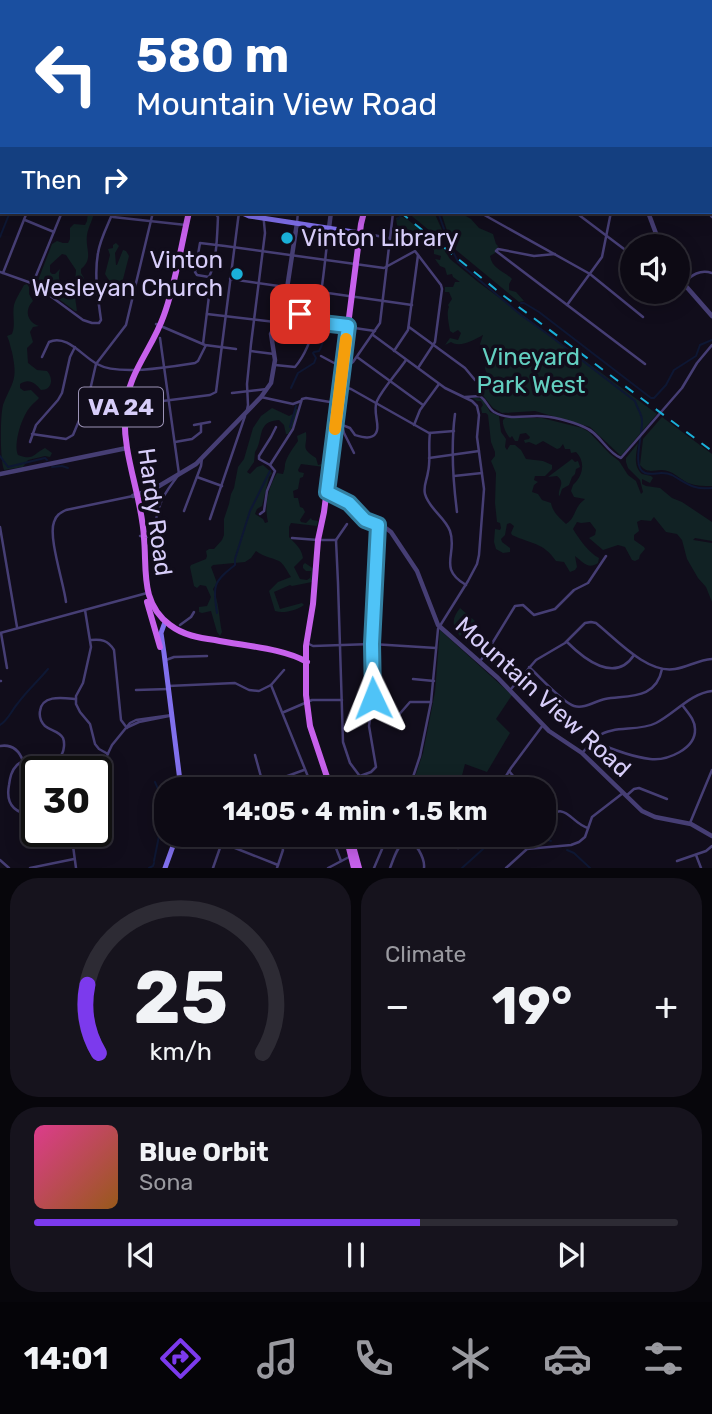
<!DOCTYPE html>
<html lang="en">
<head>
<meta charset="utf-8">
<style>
	:root { --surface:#0d0a14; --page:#16131d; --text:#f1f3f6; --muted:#9a9aa0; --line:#2d2b34; --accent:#7c3aed }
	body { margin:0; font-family:Rubik,sans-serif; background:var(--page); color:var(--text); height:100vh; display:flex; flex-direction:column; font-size:26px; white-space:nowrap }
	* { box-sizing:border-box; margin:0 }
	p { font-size:23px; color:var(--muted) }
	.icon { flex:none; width:38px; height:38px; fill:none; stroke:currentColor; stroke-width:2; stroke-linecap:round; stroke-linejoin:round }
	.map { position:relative; height:868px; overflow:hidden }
	.sheet { display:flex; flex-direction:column; gap:10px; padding:10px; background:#07060b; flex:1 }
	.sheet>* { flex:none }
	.banner { position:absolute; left:0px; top:0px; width:712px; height:214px; box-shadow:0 4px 18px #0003,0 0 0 2px var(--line); background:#1a4fa0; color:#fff; overflow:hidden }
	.controls { position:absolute; left:620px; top:234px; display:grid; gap:14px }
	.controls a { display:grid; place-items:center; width:70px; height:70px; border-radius:50%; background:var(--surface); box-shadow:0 4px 18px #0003,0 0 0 2px var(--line); font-size:35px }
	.speed { position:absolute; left:21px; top:756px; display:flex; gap:14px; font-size:35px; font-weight:700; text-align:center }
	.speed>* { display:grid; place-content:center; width:91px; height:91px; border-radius:50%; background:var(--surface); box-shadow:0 4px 18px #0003,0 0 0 2px var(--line); line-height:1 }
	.speed .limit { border:4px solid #111; border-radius:10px; background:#fff; color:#111 }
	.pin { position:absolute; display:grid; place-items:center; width:60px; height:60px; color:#fff; margin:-30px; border-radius:14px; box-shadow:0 4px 10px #0006 }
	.me { position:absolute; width:77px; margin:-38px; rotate:358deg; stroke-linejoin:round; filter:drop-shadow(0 0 5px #0008) }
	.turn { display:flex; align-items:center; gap:24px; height:147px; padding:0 21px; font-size:32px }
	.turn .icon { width:91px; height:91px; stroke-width:2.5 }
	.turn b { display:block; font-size:49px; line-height:60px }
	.then { display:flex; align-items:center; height:66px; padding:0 21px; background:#0003; gap:14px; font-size:26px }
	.big { font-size:52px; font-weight:700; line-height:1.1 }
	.sheet .card { flex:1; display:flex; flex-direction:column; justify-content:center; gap:10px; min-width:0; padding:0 24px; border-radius:28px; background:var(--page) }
	.sheet .dial { align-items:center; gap:0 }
	.dial svg { height:182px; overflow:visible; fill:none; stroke:var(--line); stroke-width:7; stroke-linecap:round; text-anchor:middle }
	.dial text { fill:var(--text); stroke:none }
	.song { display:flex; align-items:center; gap:21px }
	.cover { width:84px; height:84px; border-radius:10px; background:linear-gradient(135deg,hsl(330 70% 55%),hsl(30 70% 35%)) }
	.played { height:7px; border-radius:4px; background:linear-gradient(90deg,var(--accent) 60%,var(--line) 60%) }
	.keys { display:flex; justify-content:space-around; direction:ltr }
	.heat { display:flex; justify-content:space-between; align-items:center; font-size:38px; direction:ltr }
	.sheet .tiles { flex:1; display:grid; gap:10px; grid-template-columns:1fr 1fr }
	.card:last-child { grid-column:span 2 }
	.trip { position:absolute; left:154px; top:777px; width:402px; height:70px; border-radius:28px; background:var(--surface); box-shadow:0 4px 18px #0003,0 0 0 2px var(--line); font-weight:700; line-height:70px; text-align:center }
	.menu { display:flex; height:112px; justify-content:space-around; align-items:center; background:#050408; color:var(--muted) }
	.menu .icon { width:49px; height:49px }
	.menu .on { color:var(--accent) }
	.menu b { font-size:32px; color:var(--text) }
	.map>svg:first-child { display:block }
	.green { fill:#112224 }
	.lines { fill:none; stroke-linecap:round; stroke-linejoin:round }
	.stream { stroke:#0e1733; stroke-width:2 }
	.minor { stroke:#463e74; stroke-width:2.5 }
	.tertiary { stroke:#463e74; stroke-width:4.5 }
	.secondary { stroke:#8170ed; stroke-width:5 }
	.primary { stroke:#c761ec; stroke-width:6 }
	.rail { stroke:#1ab0d8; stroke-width:2; stroke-dasharray:10 9; stroke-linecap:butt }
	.route-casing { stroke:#337fa1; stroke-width:18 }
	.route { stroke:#4fc3f7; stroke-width:12 }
	.slow { stroke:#f59e0b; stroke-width:12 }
	.poi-dot { fill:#1ab0d8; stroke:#110d1b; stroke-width:2.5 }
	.labels { text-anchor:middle; stroke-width:7; stroke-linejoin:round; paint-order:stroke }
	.shield { fill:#110d1b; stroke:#9c93b6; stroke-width:2 }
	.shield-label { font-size:23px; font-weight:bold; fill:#d7cdf9 }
	.poi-label { font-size:24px; fill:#d7cdf9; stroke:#110d1b; text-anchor:start }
	.park-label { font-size:24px; fill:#63cfc0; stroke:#110d1b }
	.street-label { font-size:24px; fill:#d7cdf9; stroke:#110d1b }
</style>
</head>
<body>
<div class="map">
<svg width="712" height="868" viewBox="0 0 712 868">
	<rect width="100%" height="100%" fill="#110d1b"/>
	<g class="green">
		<path d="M88,212H94C93,220 88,227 87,235C85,249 94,258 81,269V273L84,278L82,281L75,283L76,270L66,255L62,254L50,265V272L52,274H55L60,269C57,279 60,286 70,290L86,285L88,286L89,289L87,290L83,289L77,293L75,297L77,311H75L37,283L52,244L57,241L63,243H68L70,239V228L74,224L85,225L87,221Z"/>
		<path d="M407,212H434L443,232L444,239L441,240Z"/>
		<path d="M441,212H459L471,219L479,228L493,234L496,244L498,246L495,253L490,256C492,269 504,271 512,279L509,284V290L516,292L524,301L519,302L456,250L451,243Z"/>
		<path d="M400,216L407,219L443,248L450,259L478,282L657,414L621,456L590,427L535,411L502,413L493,408L481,393L490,381L485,369L486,355L480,344L483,335C474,340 460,348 451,342L445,345L450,338L458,340L461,333L458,330L453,333L450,331C449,324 446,313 449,307L448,305L452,299L449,292H445V287H453L455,282H460L453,277L452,274L447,275L445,268L440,266L435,259L440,260L441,256L434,254V250L418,242L408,233L404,232L403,237L399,240L396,218Z"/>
		<path d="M116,243L119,246L115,253L116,265H117L123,250L126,251L129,256L121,287L116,282H110L105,274L110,255L108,249L113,248V245Z"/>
		<path d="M27,284L29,287V294L33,301C24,310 27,322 39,326L33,327L30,332L33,342L27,348L28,363L37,370L47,371C54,379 52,390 41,390C35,383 29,378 20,384V388L24,391L31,390L39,398C37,401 33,403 31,406C22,415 13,444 18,455C34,461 33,454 45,448L52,453L50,457L45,456L28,460L23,467L4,470C0,459 0,417 3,405C13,380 18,381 12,352C10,346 10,342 7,336L12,334C16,325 12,315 14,305C16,298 21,291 24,285Z"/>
		<path d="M471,397L483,399L490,412L499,416L501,432L506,439L505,447L507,450L510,445H515L521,450L526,459L543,461L552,465V469L545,476H535L534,480L538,482L534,485L532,492L538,494L542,500L551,503C553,513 559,517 566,524C574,519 574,512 579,505C580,503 583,501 585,499L574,497L571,491L573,485C583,476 586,462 576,452L571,453L570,449H565L563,444L560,448L557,449L543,441L536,445L529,442L525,443L524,440L529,439L530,437L526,433L520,434L518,441H515L512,436L510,438C506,434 502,424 503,420L505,418H542L582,428L589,432L610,454L619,461L628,475L636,481L641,494L643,492L640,480L628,468L626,462V458L638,443C636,455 633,466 642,474L651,476L653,478L650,483L642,479V484L646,486L660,488L672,498L682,502L712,522V541L695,538L693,540L712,543V602L706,587L698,578L687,559L682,540L677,534L666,532L654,517L653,518L651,521L641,520L637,522L639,531L634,535V540L644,547L645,549L640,555L639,559L635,561L632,560L625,547L618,545L603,550L589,538L595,535L596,530L590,522L581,523L577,522L573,529C579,539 589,553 599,558L598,563C588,570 583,562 575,556L577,567L575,570L570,572L564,562L556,561C543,542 531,544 512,535L511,533L514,526L510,523L507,524L505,535L501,539L502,542L510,548V552L503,553L496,549L494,542L495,529L500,530L501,528L500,523L497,522L495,503L496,473L491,461L495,456V452L491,442L488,415L486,413H482L481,408L483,405L481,401H477Z"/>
		<path d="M272,408L289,416L293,414L295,408L298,410L294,424L288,434H286L284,425L279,420C256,421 264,439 255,452L254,462L247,472L250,474L257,467L263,465L272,473L269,477L262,506L257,509L255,514L263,519L265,523L268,522C264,506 268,488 277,473L283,474C284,471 285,468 285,464C287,456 293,448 298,441L297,436L306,432C308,447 299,447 316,458L318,465L325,463L324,467L301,464L298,470L299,472L304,473L303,477L300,478L298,489L293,491L294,498H298L300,507L303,508L305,512L300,520L301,522L306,523L311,518L312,520L318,521L317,526L291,523L289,527V537C296,545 301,547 303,558L294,567L300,579L307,580L310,578L311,571H306L303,568V565L305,563L314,569L312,582L292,586L290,585L274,592L280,609L302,603L304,605C297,610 284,614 275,611L269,591L278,582L291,577C287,571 284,564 279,561C270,557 264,557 256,551L251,558L245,562L213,565L211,567L217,583L213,589C219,601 219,619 222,632L220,636L217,632L211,611L202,613L199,612V607L207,606L211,597L206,586L200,585L197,588L194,586L190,567L191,565L206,559L207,556L206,551L209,549H214L222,540L224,535V519L229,504L231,494L234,488L238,467L244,459L253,428L261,416Z"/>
		<path d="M662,417L712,454V486C704,486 696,486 688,483C680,479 672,470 662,470C652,470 648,474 640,465L643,439Z"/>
		<path d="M572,459L575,462L578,461L580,467L576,469L575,474L572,477L569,485L562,489L560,495L559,496C558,487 566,483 557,476L548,477Z"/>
		<path d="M460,608L475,621L460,636C451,626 452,618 460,608Z"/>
		<path d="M440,630L512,695L496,719L510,733L487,772L465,764L460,783L447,779L442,789H411L423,753L435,692Z"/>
	</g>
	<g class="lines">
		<g class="stream">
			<path d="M283,0L284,2"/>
			<path d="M438,212L449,243L458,262L521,315L549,335L635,401C637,409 642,413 642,421C643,434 631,468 645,473C654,476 661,470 672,475C688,484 693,490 712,488"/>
			<path d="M398,219L402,214"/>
			<path d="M0,237L10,212"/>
			<path d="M521,303H524L539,312L651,398H654L666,385L674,370L696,356L700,345L712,340"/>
			<path d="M291,388L298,373L314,363L316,358L313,353L314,352L319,351C325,341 323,332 329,325"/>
			<path d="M290,427L296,406"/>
			<path d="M0,456L8,467L45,458L47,460"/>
			<path d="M52,467L62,466L68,468"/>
			<path d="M217,613C213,585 213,582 235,565V559L250,511L270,471"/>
			<path d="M0,725C9,719 11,711 18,703C27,691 38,681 48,669"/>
			<path d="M155,782L158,789L159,796"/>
			<path d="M544,798L547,794"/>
			<path d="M531,835L551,841"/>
			<path d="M567,850L574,853L590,868"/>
			<path d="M154,861L162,821L158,804V800"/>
			<path d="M149,868L153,866L154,863"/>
			<path d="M462,868L483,849L503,835"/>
		</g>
		<g class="minor">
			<path d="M26,0L27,2"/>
			<path d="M173,0L174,2"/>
			<path d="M206,0L207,2"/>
			<path d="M236,0V2"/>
			<path d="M314,0L316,2"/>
			<path d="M353,0L355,2"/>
			<path d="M432,0L434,2"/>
			<path d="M470,0L472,2"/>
			<path d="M502,0V2"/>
			<path d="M526,0L527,2"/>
			<path d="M587,0L588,2"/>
			<path d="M627,0L629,2"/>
			<path d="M249,2L260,0"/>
			<path d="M364,2L366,0"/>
			<path d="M465,2L467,0"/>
			<path d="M710,96H712"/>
			<path d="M710,154L712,156"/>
			<path d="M0,193L2,188"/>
			<path d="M214,212L218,217C217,236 217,261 209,277L197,275L195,272L200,243L225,246L384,268L415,251L441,285L442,289L435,342L418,368"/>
			<path d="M479,212L590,274L643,317"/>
			<path d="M575,212L632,255"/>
			<path d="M708,212L712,217"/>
			<path d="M113,217L186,225"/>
			<path d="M25,220L54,232"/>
			<path d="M297,223L298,212"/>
			<path d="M362,233L389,238"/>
			<path d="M555,254L534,256L498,249L496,251L645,364"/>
			<path d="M620,271L632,257"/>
			<path d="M0,272L34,284L83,320L92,323H99L101,320C98,298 94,275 98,253C100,239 108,225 113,212"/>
			<path d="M3,273L27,212"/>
			<path d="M230,279L412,305"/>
			<path d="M33,283L62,212"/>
			<path d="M683,283C692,275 700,269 712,273"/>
			<path d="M567,305L602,257L611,212"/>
			<path d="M284,309L302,315L313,322L375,331"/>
			<path d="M207,314L275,322"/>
			<path d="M156,324L205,345L236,349"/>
			<path d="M409,327L465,368L475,380"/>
			<path d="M373,335L445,388L472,401L477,406L479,415L477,437L484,489L479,555L477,564L468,581L438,629L431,702L420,756L409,789"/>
			<path d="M203,344L209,296"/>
			<path d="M251,351L274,354"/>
			<path d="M394,351L408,330L418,255"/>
			<path d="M321,356L334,363L349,365L353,362L380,323L393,213"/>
			<path d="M42,357L49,342C67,334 82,356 97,364C118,376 170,367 195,363L198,361L206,345"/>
			<path d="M357,357L423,405"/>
			<path d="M275,365L295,367C322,336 323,268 329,228"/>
			<path d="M340,386L351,389L429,433L454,431"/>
			<path d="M232,393L267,389"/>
			<path d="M261,397L293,404L301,401"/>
			<path d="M465,397L480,396C487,401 488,408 494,412C507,420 522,416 537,416C551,416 571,421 584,427C600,433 606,452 621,458L682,388L697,363L712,345"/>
			<path d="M147,403L210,395L216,392L239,212"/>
			<path d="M247,410L248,405L247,384L251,344L265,233L263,212"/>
			<path d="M455,414C451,444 453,481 457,512"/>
			<path d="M337,423L350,428L355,435C362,437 372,440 376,433C381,426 372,412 377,401C383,388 398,372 406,360"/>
			<path d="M342,424L344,433L354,453"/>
			<path d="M194,425L210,422"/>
			<path d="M414,425L420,410L439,384"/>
			<path d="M430,433C428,446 431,460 428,472C427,480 423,486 425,494C429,509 445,517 450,531C458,554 437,568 466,585"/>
			<path d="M32,434L66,439L73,435L88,399L96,364L126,325L153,212"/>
			<path d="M30,442L36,425L58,400L62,393L70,357L75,347"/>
			<path d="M175,442L192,439L201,432V424"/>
			<path d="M429,458L479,451"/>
			<path d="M270,465L293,429L302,399L306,398L336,403"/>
			<path d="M454,476L482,473"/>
			<path d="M197,477L222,486"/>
			<path d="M184,511L201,466L202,458"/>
			<path d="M260,514L264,511L267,491L275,471L270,465L259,459V456L271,437L276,427"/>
			<path d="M210,519L245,416"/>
			<path d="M0,527L17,627"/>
			<path d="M140,536L147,537C158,526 155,517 160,505C163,494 173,483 179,474L160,338"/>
			<path d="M292,538L318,540"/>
			<path d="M320,540H336"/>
			<path d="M336,540L338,583L343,742L350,763L359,775"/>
			<path d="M336,540L347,524"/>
			<path d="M66,602C64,584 48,537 54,522C56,515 60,513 66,510L133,496"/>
			<path d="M85,610L91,647L83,683L76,696V704L80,712L90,724L95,744L99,749L108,754"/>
			<path d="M180,625L191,617L194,612"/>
			<path d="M0,633L147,593"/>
			<path d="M1,633L7,668"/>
			<path d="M91,640C101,639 108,640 114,650L121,720L127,728"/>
			<path d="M567,642C584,659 615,684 634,655"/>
			<path d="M307,643L313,646L372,644L436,648"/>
			<path d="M166,660L174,657L207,656"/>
			<path d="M480,661L485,655L515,606L523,605L534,615L555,609L574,590L588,583L606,556"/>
			<path d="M529,667C539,676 563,703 574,706C585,709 595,701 605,699C628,695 656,700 662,669"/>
			<path d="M413,679L434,681"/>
			<path d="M0,681H1"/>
			<path d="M271,685L313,789"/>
			<path d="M168,686L235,683L249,690L259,691L271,685L284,670"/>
			<path d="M511,689L536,660L565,643L585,623L591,622L596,623C616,639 647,674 675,669C688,667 698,660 712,659"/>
			<path d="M136,690L169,689"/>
			<path d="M284,712L312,700H342"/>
			<path d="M396,718L410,702H431"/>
			<path d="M128,727L139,722L169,716"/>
			<path d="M593,741C609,748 633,757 650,759C667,761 696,749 695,729C695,720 688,713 683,706"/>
			<path d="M0,746C12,744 19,750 23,761"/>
			<path d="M583,752C588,747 592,741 598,736C614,725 638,732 656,723C674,714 691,693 712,691"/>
			<path d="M255,755L263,784"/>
			<path d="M509,771L519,783"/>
			<path d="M44,772L45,760"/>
			<path d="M96,772L102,766L112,745L130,723L136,720L172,715"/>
			<path d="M330,787L371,772L376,767L369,726L373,697L372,644L378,525"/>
			<path d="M254,788L304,770"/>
			<path d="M498,789L511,768L543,725"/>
			<path d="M626,796L634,789L639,788L667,799"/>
			<path d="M96,807L100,832L106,842"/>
			<path d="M37,813C17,816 5,806 9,785C10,778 11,771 17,765C29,753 52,769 62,754C64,750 65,743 63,738C59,731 51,731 45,726C41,722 39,717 40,711C42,694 64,698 76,699"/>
			<path d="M545,820C566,799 569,822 588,828"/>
			<path d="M690,823L712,770"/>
			<path d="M71,831L76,868"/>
			<path d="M197,835L206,840L230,846L278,865"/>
			<path d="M331,835L341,861"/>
			<path d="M458,848L468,835"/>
			<path d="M696,855L701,868"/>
			<path d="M0,860L9,868"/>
			<path d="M677,861L706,851L712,846"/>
			<path d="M30,868L74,859"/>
			<path d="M213,868L221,845"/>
			<path d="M277,868L283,850L279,835"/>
			<path d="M328,868L349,857"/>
			<path d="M374,868L388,835"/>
			<path d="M390,868C393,861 397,845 405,842C416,838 425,860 424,868"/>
			<path d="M506,868L527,849L571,845L579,842L585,837L592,817L623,793"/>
		</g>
		<g class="tertiary">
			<path d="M264,0L265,2"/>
			<path d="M393,0L395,2"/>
			<path d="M0,133L2,132"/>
			<path d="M648,212L661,247"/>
			<path d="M329,228L331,212"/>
			<path d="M677,276L712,316"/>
			<path d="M0,474L127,448"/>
			<path d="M327,492L349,503L365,520L383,526L391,532L417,571L438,625L498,678L549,731L582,753L642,811L655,817L691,824L712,836"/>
			<path d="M133,496L154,489L196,464L261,397L271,383L275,360L271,334L284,308L297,223"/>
		</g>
		<g class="secondary">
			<path d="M240,212L249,216L360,233"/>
			<path d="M165,622L161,633L164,653L181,789"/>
			<path d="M165,868L177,835"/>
		</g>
		<g class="primary">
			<path d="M144,0L146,2"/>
			<path d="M540,2L541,0"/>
			<path d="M189,212C181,246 176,282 164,315C152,350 127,373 125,412C122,455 142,496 144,538C147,570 140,603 170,625C183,635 199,638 215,640C243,646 283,648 307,662"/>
			<path d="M147,602L160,647"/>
			<path d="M331,789L310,726L306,695V646L313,604L318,540L324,512L361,224L364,212"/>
			<path d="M350,835L359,868"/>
			<path d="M346,836L354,868"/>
		</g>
		<g class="rail">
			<path d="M275,0V2"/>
			<path d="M86,2L89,0"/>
			<path d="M0,47L2,46"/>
			<path d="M400,212L504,296L712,451"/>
		</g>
	</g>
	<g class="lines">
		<defs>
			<path id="route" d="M300,314L313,322L348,326L327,492L349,503L365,520L378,525L372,644L373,698"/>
		</defs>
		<use href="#route" class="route-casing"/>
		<use href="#route" class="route"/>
		<path class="slow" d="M335,429L346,339"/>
	</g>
	<g class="poi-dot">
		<circle cx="287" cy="238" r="7"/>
		<circle cx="237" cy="274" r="7"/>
	</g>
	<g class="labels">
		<rect class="shield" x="79" y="387.5" width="84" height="39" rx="5"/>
		<g class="shield-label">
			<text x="121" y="415">VA 24</text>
		</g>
		<g class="poi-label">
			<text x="301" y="246">Vinton Library</text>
			<text x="223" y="268" text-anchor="end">Vinton<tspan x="223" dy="28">Wesleyan Church</tspan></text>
		</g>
		<g class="park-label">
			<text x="531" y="365">Vineyard<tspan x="531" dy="28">Park West</tspan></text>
		</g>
		<g class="street-label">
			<text transform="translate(155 512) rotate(82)" y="8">Hardy Road</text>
			<text transform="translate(543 697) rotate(42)" y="8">Mountain View Road</text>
		</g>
	</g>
</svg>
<div class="controls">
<a><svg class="icon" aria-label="sound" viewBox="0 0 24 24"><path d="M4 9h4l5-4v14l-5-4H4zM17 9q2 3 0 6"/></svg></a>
</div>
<div class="speed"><div class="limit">30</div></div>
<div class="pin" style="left:300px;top:314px;background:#d93025"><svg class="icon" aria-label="arrive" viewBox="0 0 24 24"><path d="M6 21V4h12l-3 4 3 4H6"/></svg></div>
<svg class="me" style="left:373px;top:698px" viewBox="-20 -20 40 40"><path d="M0-17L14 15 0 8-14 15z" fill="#4fc3f7" stroke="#fff" stroke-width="4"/></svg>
<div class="trip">14:05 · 4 min · 1.5 km</div>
<div class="banner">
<div class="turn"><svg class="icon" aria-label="left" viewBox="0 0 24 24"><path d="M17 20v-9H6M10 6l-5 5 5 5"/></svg><div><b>580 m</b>Mountain View Road</div></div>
<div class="then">Then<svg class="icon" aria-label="right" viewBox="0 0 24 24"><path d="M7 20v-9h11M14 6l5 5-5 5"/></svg></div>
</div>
</div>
<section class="sheet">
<div class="tiles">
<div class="card dial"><svg viewBox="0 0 100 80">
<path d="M14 69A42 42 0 1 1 86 69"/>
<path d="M14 69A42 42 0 0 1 9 39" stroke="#7c3aed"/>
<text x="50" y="56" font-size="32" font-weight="700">25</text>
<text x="50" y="72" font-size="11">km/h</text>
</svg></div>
<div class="card"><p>Climate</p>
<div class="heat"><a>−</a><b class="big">19°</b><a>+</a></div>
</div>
<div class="card">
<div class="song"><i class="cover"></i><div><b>Blue Orbit</b><p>Sona</p></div></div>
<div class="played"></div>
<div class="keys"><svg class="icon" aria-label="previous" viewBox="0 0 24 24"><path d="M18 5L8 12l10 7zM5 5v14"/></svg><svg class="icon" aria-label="pause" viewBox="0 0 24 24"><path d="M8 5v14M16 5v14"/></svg><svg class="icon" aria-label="next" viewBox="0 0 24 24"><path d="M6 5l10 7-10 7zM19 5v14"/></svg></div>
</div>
</div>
</section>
<nav class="menu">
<b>14:01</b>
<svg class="icon on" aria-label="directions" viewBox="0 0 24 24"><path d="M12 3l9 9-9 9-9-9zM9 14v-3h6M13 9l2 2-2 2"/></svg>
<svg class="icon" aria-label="music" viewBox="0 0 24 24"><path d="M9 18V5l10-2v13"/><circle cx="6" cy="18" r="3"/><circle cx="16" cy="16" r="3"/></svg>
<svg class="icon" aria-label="phone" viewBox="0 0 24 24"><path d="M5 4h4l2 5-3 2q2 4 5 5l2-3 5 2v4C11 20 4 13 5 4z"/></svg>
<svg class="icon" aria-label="climate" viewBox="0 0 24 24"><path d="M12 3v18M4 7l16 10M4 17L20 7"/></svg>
<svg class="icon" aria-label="car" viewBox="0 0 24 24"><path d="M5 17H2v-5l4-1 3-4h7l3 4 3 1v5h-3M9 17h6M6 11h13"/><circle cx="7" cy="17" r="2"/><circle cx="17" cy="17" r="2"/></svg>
<svg class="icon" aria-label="filters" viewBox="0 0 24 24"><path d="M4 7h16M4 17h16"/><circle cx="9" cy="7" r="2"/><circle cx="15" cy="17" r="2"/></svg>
</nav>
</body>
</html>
